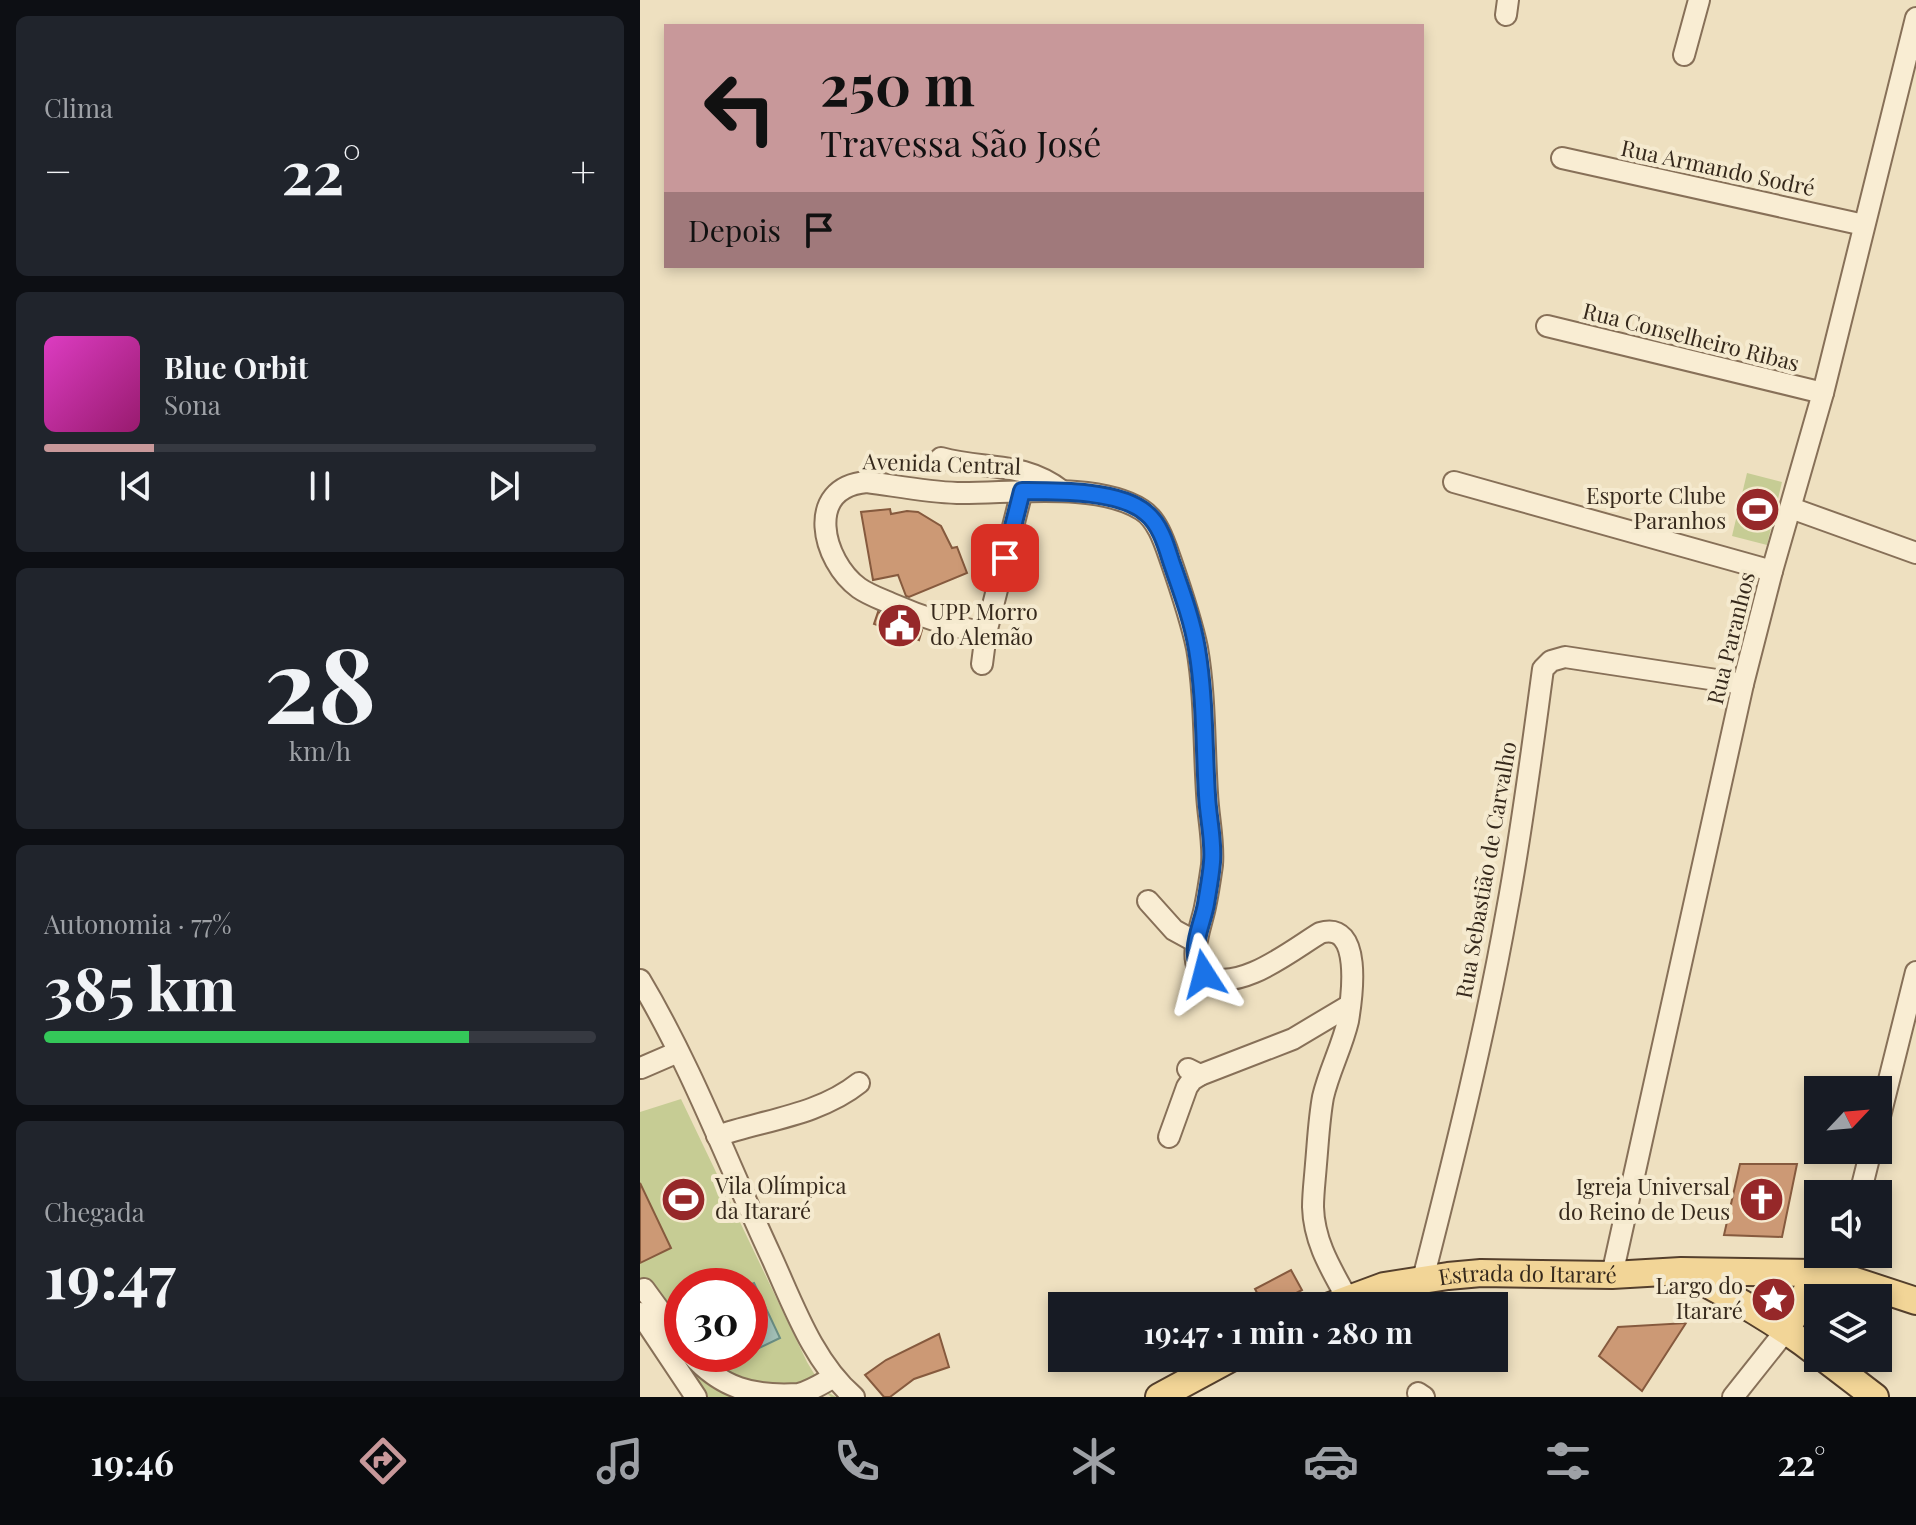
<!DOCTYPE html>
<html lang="pt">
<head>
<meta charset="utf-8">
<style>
	:root { --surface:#171b24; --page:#20242c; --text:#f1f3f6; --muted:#9ea1a6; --line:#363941; --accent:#c8989a }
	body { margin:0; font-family:"Playfair Display",serif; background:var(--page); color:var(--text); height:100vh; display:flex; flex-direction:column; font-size:30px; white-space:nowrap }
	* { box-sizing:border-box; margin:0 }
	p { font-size:26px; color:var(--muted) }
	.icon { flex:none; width:44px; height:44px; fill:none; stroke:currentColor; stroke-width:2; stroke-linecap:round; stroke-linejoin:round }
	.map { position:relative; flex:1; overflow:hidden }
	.side { display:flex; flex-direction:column; gap:16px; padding:16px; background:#0d0f14; width:640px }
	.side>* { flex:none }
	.guide { position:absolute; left:24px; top:24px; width:760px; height:244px; border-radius:0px; box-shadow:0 4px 12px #0003; background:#c8989a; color:#111; overflow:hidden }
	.needle { width:52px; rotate:64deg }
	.buttons { position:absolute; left:1164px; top:1076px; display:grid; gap:16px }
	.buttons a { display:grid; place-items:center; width:88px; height:88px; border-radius:0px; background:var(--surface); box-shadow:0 4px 12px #0003; font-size:40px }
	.speed { position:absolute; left:24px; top:1268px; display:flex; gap:16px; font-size:40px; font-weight:700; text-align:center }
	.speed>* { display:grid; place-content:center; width:104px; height:104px; border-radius:50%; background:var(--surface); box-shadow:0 4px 12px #0003; line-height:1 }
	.speed .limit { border:12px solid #d22; background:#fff; color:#111 }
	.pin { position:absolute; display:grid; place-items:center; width:68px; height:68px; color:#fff; margin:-34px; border-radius:16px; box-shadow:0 4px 12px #0006 }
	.me { position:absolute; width:88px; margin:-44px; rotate:351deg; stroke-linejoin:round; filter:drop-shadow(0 0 6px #0008) }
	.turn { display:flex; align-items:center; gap:28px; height:168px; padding:0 24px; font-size:36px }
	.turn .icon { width:104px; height:104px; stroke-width:2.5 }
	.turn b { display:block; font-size:56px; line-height:68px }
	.then { display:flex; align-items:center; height:76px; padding:0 24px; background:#0003; gap:16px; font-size:30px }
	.big { font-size:60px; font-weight:700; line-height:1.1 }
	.side .widget { flex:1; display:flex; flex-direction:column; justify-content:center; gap:12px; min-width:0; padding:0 28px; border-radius:12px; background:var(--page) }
	.side .dial { align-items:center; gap:0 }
	.dial b { font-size:104px; line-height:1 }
	.song { display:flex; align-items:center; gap:24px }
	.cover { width:96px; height:96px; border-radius:12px; background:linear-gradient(135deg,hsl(310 70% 55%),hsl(320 70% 35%)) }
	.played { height:8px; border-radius:4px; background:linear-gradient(90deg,var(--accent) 20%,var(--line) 20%) }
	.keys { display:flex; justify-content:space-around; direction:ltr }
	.heat { display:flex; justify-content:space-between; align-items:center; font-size:44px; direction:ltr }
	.charge { height:12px; border-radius:6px; background:linear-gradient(90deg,#34c759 77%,var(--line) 0) }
	.trip { position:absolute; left:408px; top:1292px; width:460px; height:80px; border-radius:0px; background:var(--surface); box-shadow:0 4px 12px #0003; font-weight:700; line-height:80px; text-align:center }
	.tab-bar { display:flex; height:128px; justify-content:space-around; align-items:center; background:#090b0e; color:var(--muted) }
	.tab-bar .icon { width:56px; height:56px }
	.tab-bar .current { color:var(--accent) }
	.tab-bar b { font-size:36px; color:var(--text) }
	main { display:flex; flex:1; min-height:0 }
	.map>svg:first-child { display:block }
	.green { fill:#c6cc94; fill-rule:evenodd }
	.water { fill:#a3c0b7; stroke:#6a8e84; stroke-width:2 }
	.building { fill:#cc9975; stroke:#865a3e; stroke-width:2 }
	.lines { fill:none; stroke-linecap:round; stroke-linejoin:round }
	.minor-casing { stroke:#877058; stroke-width:24 }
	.major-casing { stroke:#543f2c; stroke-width:30 }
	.minor { stroke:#f9edd3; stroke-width:20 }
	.major { stroke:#f2d597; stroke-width:26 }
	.route-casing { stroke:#114b97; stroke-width:20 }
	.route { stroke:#1a73e8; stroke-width:14 }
	.labels { text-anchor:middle; stroke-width:8; stroke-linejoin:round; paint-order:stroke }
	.street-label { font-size:22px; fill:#36291c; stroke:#f5eacf }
	.poi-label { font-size:22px; fill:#36291c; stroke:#f5eacf; text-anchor:end }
</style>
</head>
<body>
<main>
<section class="side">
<div class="widget"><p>Clima</p>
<div class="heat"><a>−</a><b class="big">22°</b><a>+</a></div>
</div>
<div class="widget">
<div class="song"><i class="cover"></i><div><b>Blue Orbit</b><p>Sona</p></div></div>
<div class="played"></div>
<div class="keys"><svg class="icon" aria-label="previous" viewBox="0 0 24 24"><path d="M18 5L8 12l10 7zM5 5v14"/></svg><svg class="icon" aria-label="pause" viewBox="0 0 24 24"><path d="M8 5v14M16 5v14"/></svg><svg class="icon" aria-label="next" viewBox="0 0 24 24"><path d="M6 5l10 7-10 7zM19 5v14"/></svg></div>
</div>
<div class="widget dial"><b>28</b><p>km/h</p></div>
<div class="widget"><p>Autonomia · 77%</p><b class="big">385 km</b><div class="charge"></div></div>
<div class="widget"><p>Chegada</p><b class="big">19:47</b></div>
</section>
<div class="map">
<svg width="1276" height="1397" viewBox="0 0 1276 1397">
	<rect width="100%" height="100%" fill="#eee0c0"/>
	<g class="green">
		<path d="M1107,473L1142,482L1127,545L1092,536Z"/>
		<path d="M41,1099L167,1362L184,1390L196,1397H191L184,1390L167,1397H64L0,1306V1112ZM42,1286H110V1354H42Z"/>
	</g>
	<path class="water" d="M114,1283L140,1338L113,1351L110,1345V1286H107Z"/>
	<g class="building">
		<path d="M250,509L251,514L267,511L278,512L301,526L312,548L317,547L327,573L269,597L266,596L258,575L233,580L221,512Z"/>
		<path d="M238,612L282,630L279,640L270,636L263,642L255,640L251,630L234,624Z"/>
		<path d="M1100,1164H1157L1142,1237L1084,1235Z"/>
		<path d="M0,1183L31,1248L0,1263Z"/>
		<path d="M651,1270L662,1290L632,1306H624L615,1289Z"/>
		<path d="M1046,1323L1002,1391L959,1356L978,1327Z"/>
		<path d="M299,1334L309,1367L274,1379L250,1397H244L225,1375L246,1360Z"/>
	</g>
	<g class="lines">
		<defs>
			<g id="minor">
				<path d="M866,15L868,0"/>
				<path d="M1044,55L1059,0"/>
				<path d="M922,158L1224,225"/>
				<path d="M907,326L1183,393"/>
				<path d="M301,458C345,470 383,461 422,491"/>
				<path d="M814,482L1132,571"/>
				<path d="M1151,508L1276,553"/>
				<path d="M346,633C311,627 284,618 252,604C241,599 229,595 219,588C182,561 164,487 227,482C257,486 287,492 317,493C369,494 457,481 502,510C518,520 525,544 531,561C541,590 551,619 557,648C565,693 564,746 567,793C568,817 574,841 572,865C570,879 568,893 565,907C562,924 545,963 565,975C598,994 652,950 680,933C723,920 712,997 708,1021C702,1047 689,1071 683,1097C679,1119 678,1142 676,1164C675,1178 673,1193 673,1207C674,1242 691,1269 707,1298"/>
				<path d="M342,664L346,633L382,491"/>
				<path d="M508,901L534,930L556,942"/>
				<path d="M0,980C52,1067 88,1164 131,1256C153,1304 173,1362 214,1397"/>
				<path d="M1,1068L38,1052"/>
				<path d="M548,1069L560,1075L653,1039L710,1005"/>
				<path d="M1238,1124L1276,972"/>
				<path d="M77,1136C124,1120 179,1115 219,1083"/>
				<path d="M529,1137L547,1087L552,1080L560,1075"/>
				<path d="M1220,1194L1231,1150"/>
				<path d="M972,1275L1103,684L1132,571L1183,393L1276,18"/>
				<path d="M1200,1276L1205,1254"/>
				<path d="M783,1279C814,1157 845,1034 867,910C882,830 892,750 903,669L911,661L925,657L1103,684"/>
				<path d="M4,1289L42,1341"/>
				<path d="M0,1313L56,1397"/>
				<path d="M51,1354C81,1388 113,1397 159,1394C171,1391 183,1383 194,1377"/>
				<path d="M778,1393L784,1397"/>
				<path d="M1093,1397L1147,1329"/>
			</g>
			<g id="major">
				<path d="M1048,1274C1094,1298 1137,1322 1178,1354"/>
				<path id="s1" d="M690,1306L744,1286L808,1276L841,1273L972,1275L1041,1271L1176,1273L1200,1276L1276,1301"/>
				<path d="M1147,1329L1176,1273"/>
				<path d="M1184,1358L1235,1397"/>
				<path d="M519,1397L591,1358"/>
			</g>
		</defs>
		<use href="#minor" class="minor-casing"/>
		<use href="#major" class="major-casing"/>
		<use href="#minor" class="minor"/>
		<use href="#major" class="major"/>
	</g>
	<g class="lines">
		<defs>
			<path id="route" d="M365,558L382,491C416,491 480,490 506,513C520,524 526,545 531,561C541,590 552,619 557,649C565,697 564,747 567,795C568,818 574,840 572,862C571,876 568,891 566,904C562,927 546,954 564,974"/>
		</defs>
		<use href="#route" class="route-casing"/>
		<use href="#route" class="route"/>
	</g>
	<defs>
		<symbol id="stadium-disc" viewBox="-11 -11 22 22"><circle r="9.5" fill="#962829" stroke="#f5eacf"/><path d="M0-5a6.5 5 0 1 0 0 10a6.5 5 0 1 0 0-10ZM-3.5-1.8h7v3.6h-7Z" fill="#fff"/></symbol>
		<symbol id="civic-disc" viewBox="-11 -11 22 22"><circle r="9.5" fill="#962829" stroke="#f5eacf"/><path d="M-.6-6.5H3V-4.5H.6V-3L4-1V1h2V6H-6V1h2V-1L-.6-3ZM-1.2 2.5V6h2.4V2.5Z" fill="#fff"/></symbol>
		<symbol id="church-disc" viewBox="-11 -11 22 22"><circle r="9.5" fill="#962829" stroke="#f5eacf"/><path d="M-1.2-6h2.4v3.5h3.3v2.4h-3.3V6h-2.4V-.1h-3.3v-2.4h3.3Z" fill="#fff"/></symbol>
		<symbol id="sight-disc" viewBox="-11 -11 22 22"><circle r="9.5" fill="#962829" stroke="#f5eacf"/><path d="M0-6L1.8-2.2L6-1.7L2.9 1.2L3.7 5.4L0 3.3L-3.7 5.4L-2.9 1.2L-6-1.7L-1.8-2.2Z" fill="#fff"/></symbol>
	</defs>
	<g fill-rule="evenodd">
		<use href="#stadium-disc" x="1092" y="484" width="51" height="51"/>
		<use href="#civic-disc" x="234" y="600" width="51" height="51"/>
		<use href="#stadium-disc" x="18" y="1174" width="51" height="51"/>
		<use href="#church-disc" x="1096" y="1174" width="51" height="51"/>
		<use href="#sight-disc" x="1108" y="1274" width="51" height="51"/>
	</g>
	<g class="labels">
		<g class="street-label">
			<text transform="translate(1078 168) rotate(12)" y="8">Rua Armando Sodré</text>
			<text transform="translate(1051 337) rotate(14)" y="8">Rua Conselheiro Ribas</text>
			<text transform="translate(302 464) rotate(2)" y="8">Avenida Central</text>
			<text transform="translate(1091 638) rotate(-76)" y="8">Rua Paranhos</text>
			<text transform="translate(846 870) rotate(-80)" y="8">Rua Sebastião de Carvalho</text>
			<text dy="8" stroke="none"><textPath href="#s1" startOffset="202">Estrada do Itararé</textPath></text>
		</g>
		<g class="poi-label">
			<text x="1086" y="504">Esporte Clube<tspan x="1086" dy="25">Paranhos</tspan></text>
			<text x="290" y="620" text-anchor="start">UPP Morro<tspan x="290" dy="25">do Alemão</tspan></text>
			<text x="75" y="1194" text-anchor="start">Vila Olímpica<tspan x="75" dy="25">da Itararé</tspan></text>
			<text x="1090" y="1195">Igreja Universal<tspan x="1090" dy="25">do Reino de Deus</tspan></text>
			<text x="1103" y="1294">Largo do<tspan x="1103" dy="25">Itararé</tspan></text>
		</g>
	</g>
</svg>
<div class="buttons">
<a><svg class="needle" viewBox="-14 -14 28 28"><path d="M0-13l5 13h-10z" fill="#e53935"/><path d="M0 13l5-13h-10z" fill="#9ea1a6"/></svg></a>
<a><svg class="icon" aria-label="sound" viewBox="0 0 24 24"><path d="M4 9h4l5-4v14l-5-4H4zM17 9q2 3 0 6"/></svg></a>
<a><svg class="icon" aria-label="layers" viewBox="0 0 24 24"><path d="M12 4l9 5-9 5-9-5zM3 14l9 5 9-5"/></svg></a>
</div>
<div class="speed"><div class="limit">30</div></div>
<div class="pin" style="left:365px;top:558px;background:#d93025"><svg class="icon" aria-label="arrive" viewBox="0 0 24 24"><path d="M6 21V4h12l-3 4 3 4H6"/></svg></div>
<svg class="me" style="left:564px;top:974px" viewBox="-20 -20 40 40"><path d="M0-17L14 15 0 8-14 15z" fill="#1a73e8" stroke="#fff" stroke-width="4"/></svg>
<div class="trip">19:47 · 1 min · 280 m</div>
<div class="guide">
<div class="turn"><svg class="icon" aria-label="left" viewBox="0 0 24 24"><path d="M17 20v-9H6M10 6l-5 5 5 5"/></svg><div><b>250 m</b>Travessa São José</div></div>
<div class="then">Depois<svg class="icon" aria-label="arrive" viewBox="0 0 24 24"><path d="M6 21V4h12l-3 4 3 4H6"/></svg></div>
</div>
</div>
</main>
<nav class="tab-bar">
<b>19:46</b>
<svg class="icon current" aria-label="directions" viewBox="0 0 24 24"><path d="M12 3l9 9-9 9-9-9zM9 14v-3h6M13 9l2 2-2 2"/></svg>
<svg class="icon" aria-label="music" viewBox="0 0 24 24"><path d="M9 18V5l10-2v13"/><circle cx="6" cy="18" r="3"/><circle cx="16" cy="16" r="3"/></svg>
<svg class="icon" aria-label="phone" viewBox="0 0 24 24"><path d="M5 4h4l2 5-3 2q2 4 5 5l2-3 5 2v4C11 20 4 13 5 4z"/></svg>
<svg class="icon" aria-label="climate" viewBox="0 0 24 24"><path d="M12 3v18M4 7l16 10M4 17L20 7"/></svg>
<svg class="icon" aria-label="car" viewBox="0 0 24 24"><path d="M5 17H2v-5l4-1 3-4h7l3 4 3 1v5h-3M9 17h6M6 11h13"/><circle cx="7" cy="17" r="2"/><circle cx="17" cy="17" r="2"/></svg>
<svg class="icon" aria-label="filters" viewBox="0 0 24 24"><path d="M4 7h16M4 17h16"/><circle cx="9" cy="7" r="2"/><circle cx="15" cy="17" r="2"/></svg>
<b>22°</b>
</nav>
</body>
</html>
